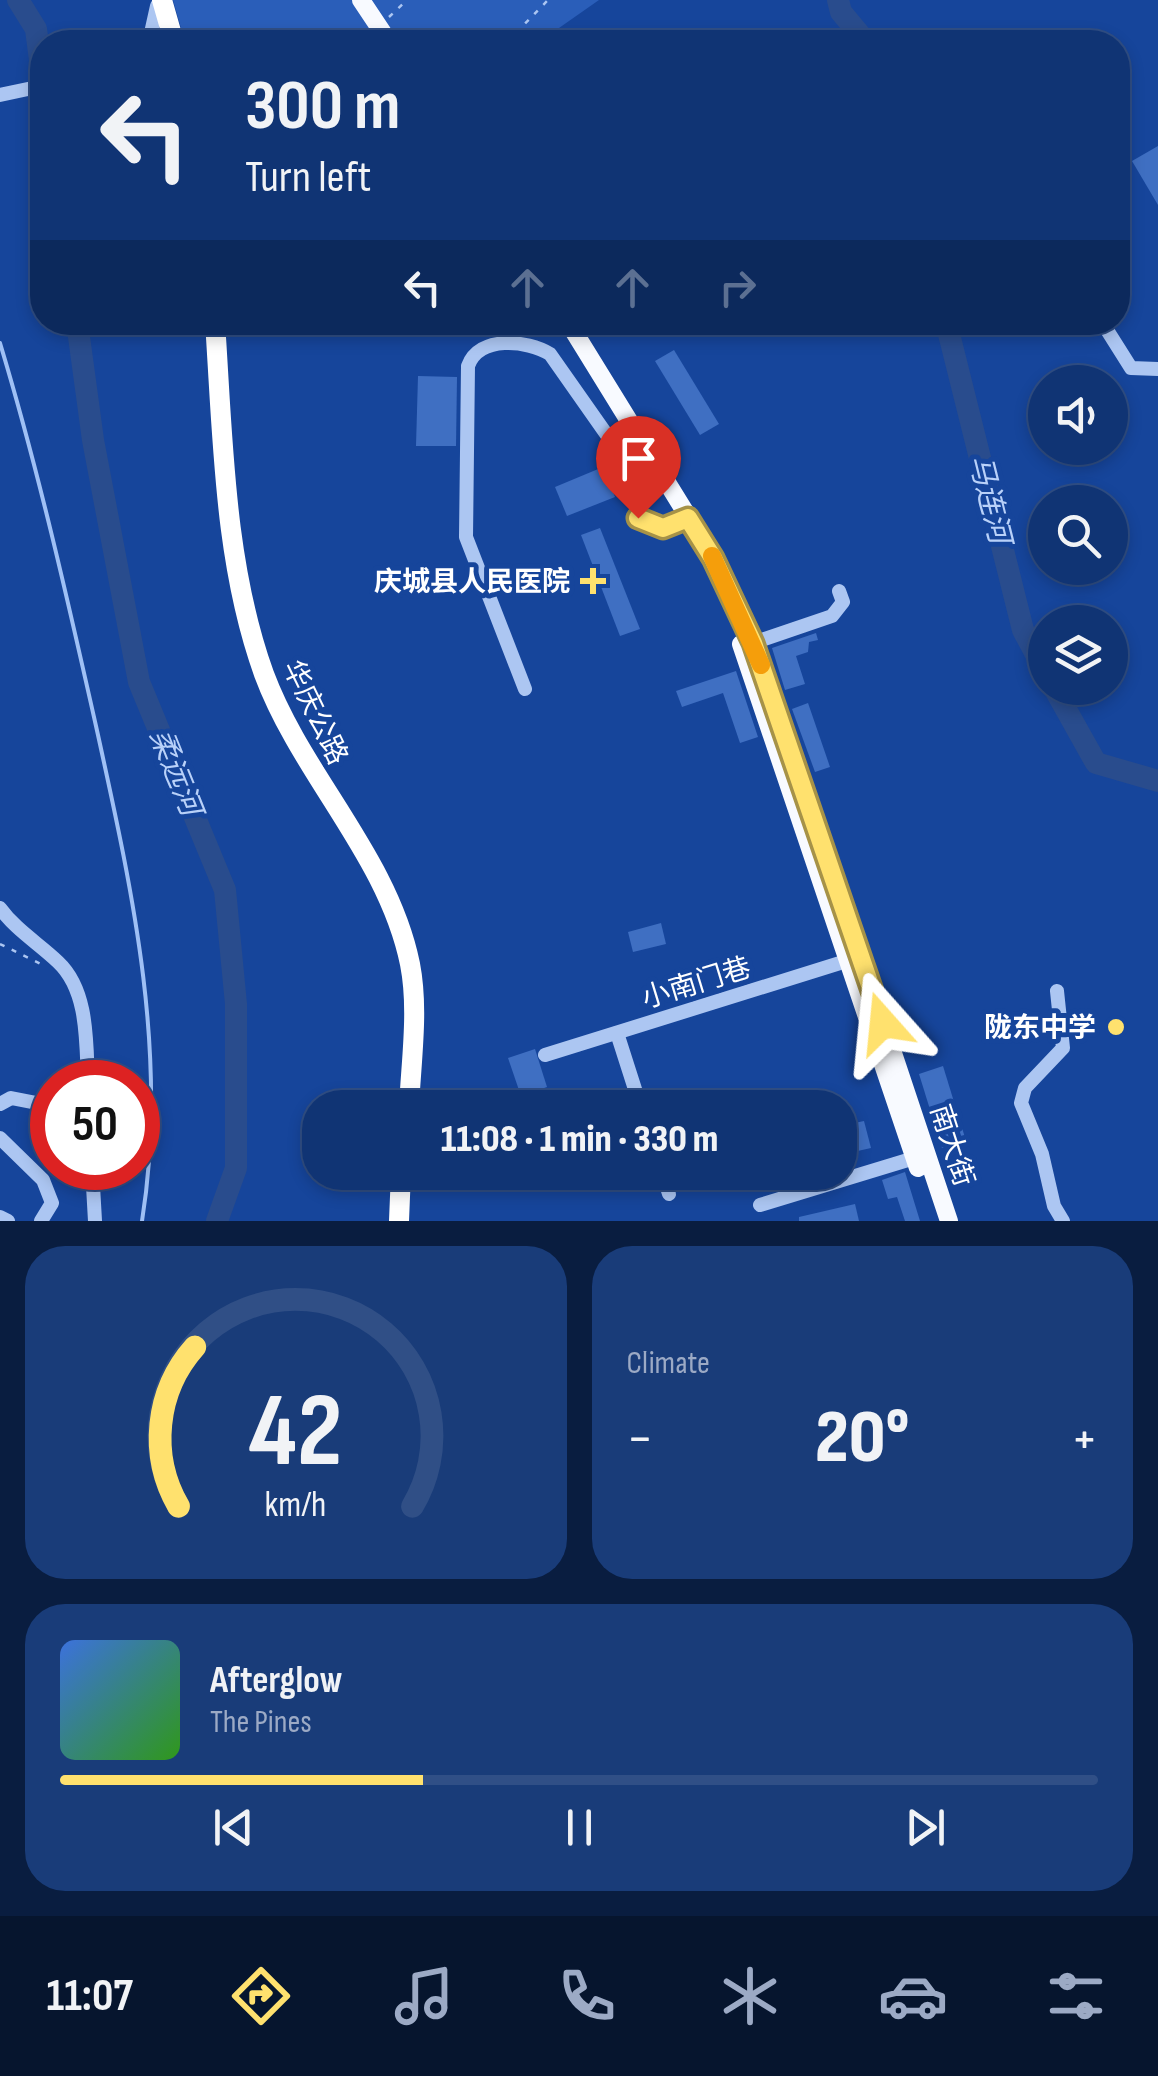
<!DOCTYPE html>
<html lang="en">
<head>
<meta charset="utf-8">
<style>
	:root { --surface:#103474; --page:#193c79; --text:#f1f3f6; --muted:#9caac5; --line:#304f86; --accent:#ffe16e }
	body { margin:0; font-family:"Sofia Sans Condensed","Noto Sans SC",sans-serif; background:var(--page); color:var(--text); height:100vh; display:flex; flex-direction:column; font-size:38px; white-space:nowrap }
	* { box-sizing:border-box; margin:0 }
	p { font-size:32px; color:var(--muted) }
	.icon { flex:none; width:55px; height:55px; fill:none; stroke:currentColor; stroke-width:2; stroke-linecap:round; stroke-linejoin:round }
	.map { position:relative; height:1221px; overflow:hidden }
	.panel { display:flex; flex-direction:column; gap:25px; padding:25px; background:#091d40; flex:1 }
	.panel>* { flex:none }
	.banner { position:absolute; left:30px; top:30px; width:1100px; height:305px; border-radius:40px; box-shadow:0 5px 15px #0003,0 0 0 2px var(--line); background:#103474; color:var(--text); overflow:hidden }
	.tools { position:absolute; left:1028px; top:365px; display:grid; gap:20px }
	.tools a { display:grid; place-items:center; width:100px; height:100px; border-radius:50%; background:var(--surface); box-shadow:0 5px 15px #0003,0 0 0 2px var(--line); font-size:50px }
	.speed { position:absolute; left:30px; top:1060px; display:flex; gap:20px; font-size:50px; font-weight:700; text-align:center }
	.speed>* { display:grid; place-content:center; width:130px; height:130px; border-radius:50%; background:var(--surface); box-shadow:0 5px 15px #0003,0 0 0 2px var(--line); line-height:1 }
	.speed .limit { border:15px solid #d22; background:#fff; color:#111 }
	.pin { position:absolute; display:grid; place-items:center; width:85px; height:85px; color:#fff; margin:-102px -42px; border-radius:50% 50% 50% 0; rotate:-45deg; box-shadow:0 0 10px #0007 }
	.pin .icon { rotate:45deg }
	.me { position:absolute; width:110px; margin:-55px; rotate:342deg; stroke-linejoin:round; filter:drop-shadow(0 0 8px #0008) }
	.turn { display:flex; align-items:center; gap:35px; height:210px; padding:0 50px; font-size:45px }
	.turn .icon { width:130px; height:130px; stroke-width:2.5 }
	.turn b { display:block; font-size:70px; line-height:85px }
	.lanes { display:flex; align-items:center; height:95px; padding:0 50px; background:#0003; justify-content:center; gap:50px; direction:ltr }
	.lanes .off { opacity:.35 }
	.big { font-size:75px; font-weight:800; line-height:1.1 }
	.panel .tile { flex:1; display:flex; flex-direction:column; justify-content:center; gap:15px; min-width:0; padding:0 35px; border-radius:40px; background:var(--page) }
	.panel .dial { align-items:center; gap:0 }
	.dial svg { height:260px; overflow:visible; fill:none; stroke:var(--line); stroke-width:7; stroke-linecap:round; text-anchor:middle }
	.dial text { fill:var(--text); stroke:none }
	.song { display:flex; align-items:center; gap:30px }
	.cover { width:120px; height:120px; border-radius:15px; background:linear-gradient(135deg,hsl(220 70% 55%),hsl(110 70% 35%)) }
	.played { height:10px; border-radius:5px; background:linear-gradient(90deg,var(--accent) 35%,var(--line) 35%) }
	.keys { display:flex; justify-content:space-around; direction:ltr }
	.heat { display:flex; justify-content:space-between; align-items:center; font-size:55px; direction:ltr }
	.panel .tiles { flex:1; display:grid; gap:25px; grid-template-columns:1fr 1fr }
	.tile:last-child { grid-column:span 2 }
	.trip { position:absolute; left:302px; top:1090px; width:555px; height:100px; border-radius:40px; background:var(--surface); box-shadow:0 5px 15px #0003,0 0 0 2px var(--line); font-weight:800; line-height:100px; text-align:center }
	.tab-bar { display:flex; height:160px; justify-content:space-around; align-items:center; background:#06152e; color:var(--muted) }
	.tab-bar .icon { width:70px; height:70px }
	.tab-bar .on { color:var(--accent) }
	.tab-bar b { font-size:45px; color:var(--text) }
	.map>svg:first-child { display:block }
	.green { fill:#2a5eb9 }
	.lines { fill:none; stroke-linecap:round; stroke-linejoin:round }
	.stream { stroke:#9fc0f5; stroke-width:4 }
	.river { stroke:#294c8d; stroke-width:22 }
	.building { fill:#3f6fc2 }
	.path { stroke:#acc6f2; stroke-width:2.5; stroke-dasharray:5 8; stroke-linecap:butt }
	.minor { stroke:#acc6f2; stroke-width:14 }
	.major { stroke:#f8faff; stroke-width:18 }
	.highway { stroke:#fff; stroke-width:20 }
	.route-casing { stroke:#a69248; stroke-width:25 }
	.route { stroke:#ffe16e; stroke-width:18 }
	.slow { stroke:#f59e0b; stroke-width:18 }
	.poi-dot { fill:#ffe16e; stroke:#16459b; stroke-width:4 }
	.labels { text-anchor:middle; stroke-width:10; stroke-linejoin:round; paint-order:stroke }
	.poi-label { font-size:28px; font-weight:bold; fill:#fff; stroke:#16459b; text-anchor:end }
	.street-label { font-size:28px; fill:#fff; stroke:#16459b }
	.water-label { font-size:30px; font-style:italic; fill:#b9d1f9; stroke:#16459b }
</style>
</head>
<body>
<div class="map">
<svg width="1158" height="1221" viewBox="0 0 1158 1221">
	<rect width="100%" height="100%" fill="#16459b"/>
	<path class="green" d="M173,0H599L539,42H185Z"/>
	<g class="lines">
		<path class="stream" d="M0,343C38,469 67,597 96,726C132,890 169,1053 142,1221"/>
		<g class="river">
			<path d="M18,0L36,29L42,76"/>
			<path d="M838,0L841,12L866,42"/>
			<path d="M77,322L93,440L139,682L225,890L236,1004V1168L217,1221"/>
			<path d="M946,322L1023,630L1045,671"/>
			<path d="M1054,688L1096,763L1158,781"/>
		</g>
	</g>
	<g class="building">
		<path d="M1158,146V205L1132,161Z"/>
		<path d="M674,350L719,424L700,435L655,361Z"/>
		<path d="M418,376L457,377L456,446H416Z"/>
		<path d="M603,467L615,497L567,516L555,487Z"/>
		<path d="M600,528L640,629L620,636L581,535Z"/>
		<path d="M816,633L818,640L809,642L808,652L796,656L805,684L785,690L772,648Z"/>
		<path d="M736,671L758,737L740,743L723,693L682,707L676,691Z"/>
		<path d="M808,703L830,767L815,772L792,709Z"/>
		<path d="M661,923L666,944L633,952L628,932Z"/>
		<path d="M535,1049L547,1087L521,1096L508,1058Z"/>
		<path d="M943,1066L966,1141L942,1148L919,1074Z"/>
		<path d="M864,1121L871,1148L840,1155V1126Z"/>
		<path d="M905,1172L920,1221H905L897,1197L888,1199L882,1180Z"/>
		<path d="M855,1204L859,1221H799V1217Z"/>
	</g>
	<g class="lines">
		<g class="path">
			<path d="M389,17L407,0"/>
			<path d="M351,42L356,39"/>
			<path d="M507,42L548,0"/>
			<path d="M0,944L43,965"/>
		</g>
		<g class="minor">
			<path d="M149,42L157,6"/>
			<path d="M0,95L42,86"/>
			<path d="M1102,322L1131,368L1158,369"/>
			<path d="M753,643L832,616L843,602L839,591"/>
			<path d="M525,689L466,537L468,366C479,335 527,340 550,354L635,475L638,518L663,528L688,518"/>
			<path d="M0,908C16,930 38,943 58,962C89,991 86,1044 88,1082"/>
			<path d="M1057,991L1063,1048L1025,1088L1021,1103L1042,1154L1054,1206L1063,1221"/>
			<path d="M617,1033L641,1108"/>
			<path d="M545,1055L856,958"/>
			<path d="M0,1104L11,1098L52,1106"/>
			<path d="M0,1138L43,1180L52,1203L41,1221"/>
			<path d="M92,1168L95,1221"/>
			<path d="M662,1172L669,1194"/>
			<path d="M760,1205L921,1156"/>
			<path d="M0,1217L8,1221"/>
		</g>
		<g class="major">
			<path d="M361,0L389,42"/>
			<path d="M568,322L713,557L741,613L819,831L949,1221"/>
			<path d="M741,644L918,1168"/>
		</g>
		<g class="highway">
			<path d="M162,0L174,42"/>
			<path d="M215,322C223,439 224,563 264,674C302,776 388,856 410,964C419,1010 411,1061 409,1108"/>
			<path d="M399,1221L401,1172"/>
		</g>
	</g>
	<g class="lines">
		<defs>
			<path id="route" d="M638,518L663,528L688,518L713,558L753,643L883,1023"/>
		</defs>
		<use href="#route" class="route-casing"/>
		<use href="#route" class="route"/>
		<path class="slow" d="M712,556L761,665"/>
	</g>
	<g class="poi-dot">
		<path d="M588 566h10v10h10v10h-10v10h-10v-10h-10v-10h10z"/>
		<circle cx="1116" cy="1027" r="10"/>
	</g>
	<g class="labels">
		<g class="poi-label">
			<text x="570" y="591">庆城县人民医院</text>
			<text x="1096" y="1037">陇东中学</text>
		</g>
		<g class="street-label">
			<text transform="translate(316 712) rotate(64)" y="10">华庆公路</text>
			<text transform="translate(696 982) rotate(-17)" y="10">小南门巷</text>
			<text transform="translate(953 1145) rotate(72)" y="10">南大街</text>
		</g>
		<g class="water-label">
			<text transform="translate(990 499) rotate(76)" y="10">马连河</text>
			<text transform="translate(176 772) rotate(68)" y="10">柔远河</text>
		</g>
	</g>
</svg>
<div class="tools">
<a><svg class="icon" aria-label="sound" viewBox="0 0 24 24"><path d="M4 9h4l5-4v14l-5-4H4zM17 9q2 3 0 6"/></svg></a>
<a><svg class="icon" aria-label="search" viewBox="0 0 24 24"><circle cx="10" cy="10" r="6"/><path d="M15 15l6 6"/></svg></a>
<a><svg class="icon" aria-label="layers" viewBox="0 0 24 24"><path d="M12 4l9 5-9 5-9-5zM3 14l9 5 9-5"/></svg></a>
</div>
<div class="speed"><div class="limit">50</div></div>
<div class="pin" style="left:638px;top:518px;background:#d93025"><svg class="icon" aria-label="arrive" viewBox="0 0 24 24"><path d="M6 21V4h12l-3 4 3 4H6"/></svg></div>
<svg class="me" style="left:883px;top:1023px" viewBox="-20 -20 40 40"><path d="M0-17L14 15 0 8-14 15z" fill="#ffe16e" stroke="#fff" stroke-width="4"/></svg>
<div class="trip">11:08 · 1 min · 330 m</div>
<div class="banner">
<div class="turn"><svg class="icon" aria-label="left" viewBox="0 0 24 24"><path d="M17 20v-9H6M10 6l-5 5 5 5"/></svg><div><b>300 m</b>Turn left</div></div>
<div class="lanes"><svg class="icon" aria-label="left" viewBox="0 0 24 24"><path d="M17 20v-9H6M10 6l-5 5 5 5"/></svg><svg class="icon off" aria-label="ahead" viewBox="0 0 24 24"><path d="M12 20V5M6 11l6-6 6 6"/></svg><svg class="icon off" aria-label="ahead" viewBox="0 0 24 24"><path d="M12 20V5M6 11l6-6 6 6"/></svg><svg class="icon off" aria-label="right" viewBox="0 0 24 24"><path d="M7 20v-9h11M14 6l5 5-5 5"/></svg></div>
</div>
</div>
<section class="panel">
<div class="tiles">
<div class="tile dial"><svg viewBox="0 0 100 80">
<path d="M14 69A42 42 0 1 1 86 69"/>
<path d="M14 69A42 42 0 0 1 19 20" stroke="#ffe16e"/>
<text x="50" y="56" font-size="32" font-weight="700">42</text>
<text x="50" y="72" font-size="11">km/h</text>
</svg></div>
<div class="tile"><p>Climate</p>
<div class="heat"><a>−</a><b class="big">20°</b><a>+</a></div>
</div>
<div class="tile">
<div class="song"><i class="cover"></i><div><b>Afterglow</b><p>The Pines</p></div></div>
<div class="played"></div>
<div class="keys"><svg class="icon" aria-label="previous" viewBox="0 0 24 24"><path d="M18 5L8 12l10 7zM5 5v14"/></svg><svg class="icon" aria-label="pause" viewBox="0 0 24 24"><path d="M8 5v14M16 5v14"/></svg><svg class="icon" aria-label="next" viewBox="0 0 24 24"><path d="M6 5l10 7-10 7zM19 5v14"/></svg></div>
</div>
</div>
</section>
<nav class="tab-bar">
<b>11:07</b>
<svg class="icon on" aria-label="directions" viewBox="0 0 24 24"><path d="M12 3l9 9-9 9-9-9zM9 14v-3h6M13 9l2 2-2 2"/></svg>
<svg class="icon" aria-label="music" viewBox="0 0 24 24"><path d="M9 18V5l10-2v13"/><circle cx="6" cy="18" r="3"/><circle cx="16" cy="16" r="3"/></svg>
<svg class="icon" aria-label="phone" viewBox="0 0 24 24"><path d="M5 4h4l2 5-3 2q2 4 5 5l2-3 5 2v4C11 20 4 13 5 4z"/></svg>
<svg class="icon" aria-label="climate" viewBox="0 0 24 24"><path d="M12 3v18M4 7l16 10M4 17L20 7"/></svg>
<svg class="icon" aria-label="car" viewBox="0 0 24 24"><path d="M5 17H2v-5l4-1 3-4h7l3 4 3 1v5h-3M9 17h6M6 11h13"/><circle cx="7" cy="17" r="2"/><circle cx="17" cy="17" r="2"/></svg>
<svg class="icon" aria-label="filters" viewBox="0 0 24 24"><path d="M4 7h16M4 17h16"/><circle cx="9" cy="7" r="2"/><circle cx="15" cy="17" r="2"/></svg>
</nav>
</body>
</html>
